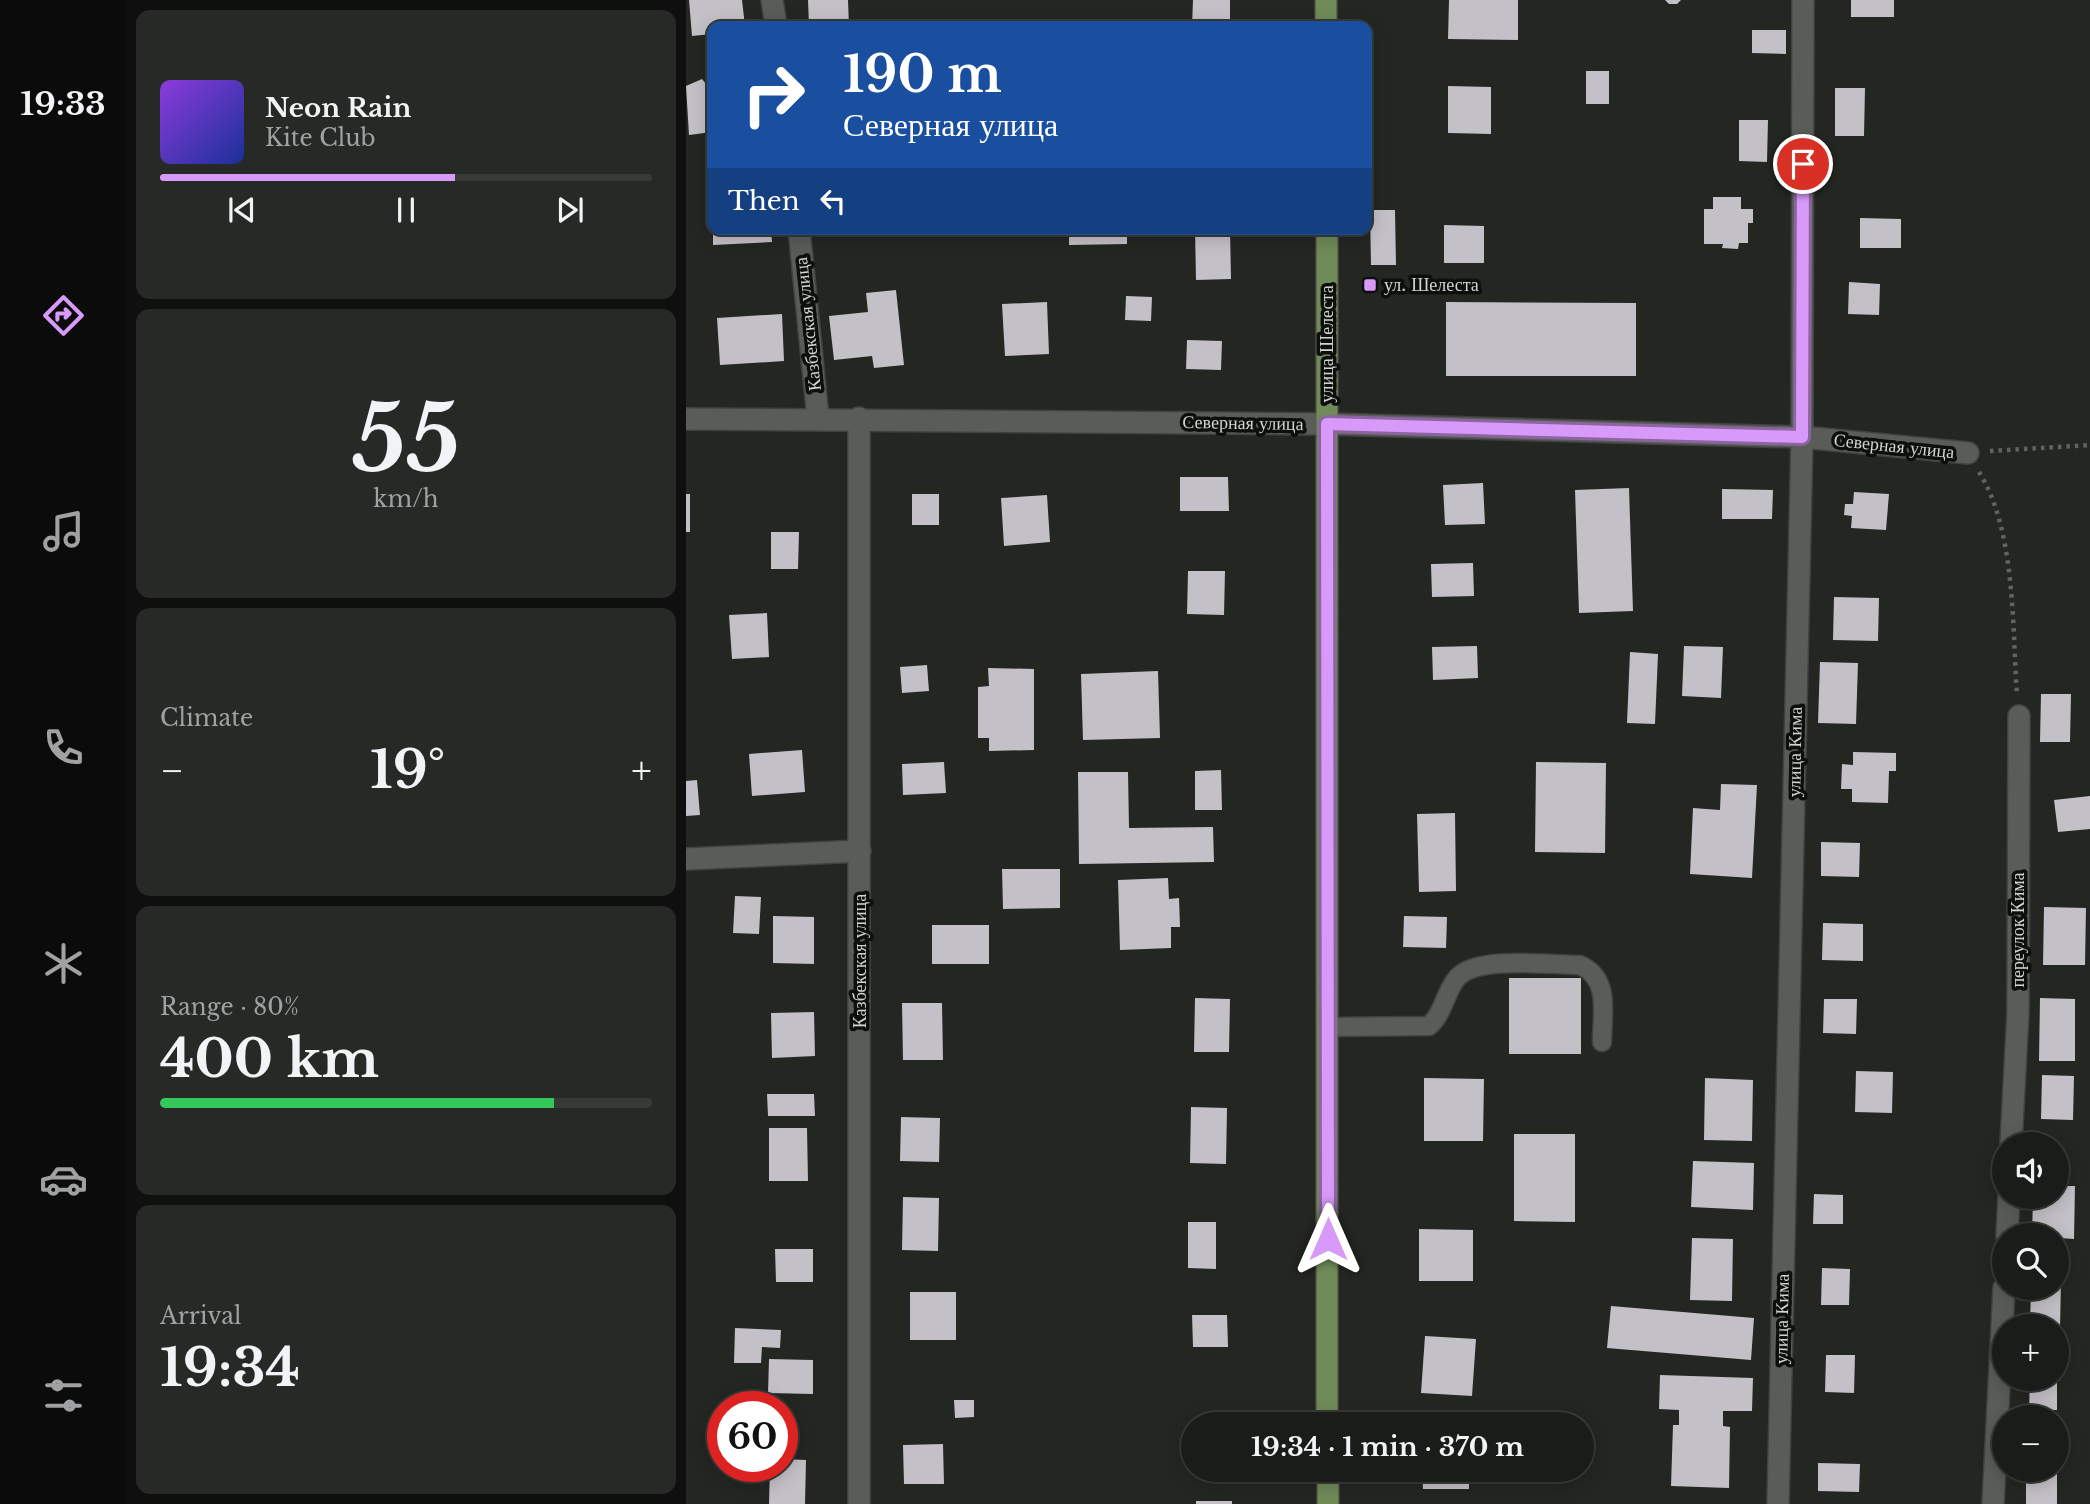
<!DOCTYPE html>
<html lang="en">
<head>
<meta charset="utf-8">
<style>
	:root { --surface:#1a1c19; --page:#272926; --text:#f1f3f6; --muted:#9fa1a2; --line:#383a38; --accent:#d89af8 }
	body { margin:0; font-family:"Libre Baskerville",serif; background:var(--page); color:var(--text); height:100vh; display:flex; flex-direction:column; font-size:26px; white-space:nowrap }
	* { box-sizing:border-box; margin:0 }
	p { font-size:23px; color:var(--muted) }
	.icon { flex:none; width:38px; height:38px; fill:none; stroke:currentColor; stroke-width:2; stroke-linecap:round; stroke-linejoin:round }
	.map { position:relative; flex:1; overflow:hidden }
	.side { display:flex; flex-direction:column; gap:10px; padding:10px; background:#0e0f0e; width:560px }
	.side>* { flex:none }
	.banner { position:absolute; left:21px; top:21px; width:665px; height:214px; border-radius:14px; box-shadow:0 4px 18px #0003,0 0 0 2px var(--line); background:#1a4fa0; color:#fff; overflow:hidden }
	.buttons { position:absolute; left:1306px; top:1132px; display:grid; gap:14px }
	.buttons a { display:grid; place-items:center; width:77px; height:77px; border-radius:50%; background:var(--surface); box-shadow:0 4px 18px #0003,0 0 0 2px var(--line); font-size:35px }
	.speed { position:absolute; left:21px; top:1391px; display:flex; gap:14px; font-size:35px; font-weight:700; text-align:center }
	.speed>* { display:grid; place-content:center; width:91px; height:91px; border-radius:50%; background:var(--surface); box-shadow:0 4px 18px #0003,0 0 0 2px var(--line); line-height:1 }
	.speed .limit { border:10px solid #d22; background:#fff; color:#111 }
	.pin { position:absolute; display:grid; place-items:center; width:60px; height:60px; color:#fff; margin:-30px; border:4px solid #fff; border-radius:50%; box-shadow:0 2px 7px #0007 }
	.me { position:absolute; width:77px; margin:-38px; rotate:0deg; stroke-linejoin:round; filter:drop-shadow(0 0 5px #0008) }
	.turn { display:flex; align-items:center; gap:24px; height:147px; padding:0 21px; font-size:32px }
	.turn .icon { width:91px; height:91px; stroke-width:2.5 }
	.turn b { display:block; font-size:49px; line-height:60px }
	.then { display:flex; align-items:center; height:66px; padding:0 21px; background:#0003; gap:14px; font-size:26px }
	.big { font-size:52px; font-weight:700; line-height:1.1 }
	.side .card { flex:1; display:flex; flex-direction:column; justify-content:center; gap:10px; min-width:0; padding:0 24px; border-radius:14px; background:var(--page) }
	.side .dial { align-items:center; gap:0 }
	.dial b { font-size:91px; line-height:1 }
	.song { display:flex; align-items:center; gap:21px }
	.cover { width:84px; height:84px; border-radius:10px; background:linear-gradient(135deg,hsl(270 70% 55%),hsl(230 70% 35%)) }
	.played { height:7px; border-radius:4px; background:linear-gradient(90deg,var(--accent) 60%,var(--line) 60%) }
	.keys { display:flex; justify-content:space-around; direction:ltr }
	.heat { display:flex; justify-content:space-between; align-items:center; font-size:38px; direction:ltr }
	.charge { height:10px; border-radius:5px; background:linear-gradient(90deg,#34c759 80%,var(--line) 0) }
	.trip { position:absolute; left:495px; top:1412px; width:413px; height:70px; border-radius:35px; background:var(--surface); box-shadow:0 4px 18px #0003,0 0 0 2px var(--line); font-weight:700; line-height:70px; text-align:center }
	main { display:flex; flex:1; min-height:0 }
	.tabs { display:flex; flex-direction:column; width:126px; justify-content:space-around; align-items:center; background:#0a0b0a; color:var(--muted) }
	.tabs .icon { width:49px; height:49px }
	.tabs .on { color:var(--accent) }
	.tabs b { font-size:32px; color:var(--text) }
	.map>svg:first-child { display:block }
	.building { fill:#c4c0c7 }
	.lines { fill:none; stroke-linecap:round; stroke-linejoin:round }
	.lane-casing { stroke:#40423f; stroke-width:21 }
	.street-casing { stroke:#40423f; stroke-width:24 }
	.primary-casing { stroke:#40423f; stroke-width:24 }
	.path { stroke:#60635e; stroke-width:4.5; stroke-dasharray:3.5 5; stroke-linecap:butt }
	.lane { stroke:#5a5d57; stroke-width:18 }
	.street { stroke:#5a5d57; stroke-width:21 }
	.primary { stroke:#708b58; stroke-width:21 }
	.route-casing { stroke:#8c64a1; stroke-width:18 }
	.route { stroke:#d89af8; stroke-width:12 }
	.poi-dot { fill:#d89af8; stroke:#0d0f0c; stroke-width:2.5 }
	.labels { text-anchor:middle; stroke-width:7; stroke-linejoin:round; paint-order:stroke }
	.poi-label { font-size:18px; fill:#d3d5d2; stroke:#0d0f0c; text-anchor:start }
	.street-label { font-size:18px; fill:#d3d5d2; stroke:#0d0f0c }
</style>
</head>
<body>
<main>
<nav class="tabs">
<b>19:33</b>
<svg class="icon on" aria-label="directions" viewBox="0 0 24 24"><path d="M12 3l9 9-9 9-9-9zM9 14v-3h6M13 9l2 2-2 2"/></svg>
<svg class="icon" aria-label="music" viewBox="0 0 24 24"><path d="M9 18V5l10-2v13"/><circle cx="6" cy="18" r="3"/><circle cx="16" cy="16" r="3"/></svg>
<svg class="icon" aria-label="phone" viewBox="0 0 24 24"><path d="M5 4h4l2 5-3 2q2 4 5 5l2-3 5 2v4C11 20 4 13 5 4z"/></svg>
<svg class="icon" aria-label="climate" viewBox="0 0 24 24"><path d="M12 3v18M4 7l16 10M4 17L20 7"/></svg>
<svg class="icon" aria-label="car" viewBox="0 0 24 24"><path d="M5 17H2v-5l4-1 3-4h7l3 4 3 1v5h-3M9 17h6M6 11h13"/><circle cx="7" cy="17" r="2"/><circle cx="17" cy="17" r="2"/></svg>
<svg class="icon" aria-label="filters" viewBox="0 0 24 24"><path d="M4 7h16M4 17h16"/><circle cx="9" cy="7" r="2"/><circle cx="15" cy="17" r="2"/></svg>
</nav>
<section class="side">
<div class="card">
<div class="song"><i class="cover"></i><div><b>Neon Rain</b><p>Kite Club</p></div></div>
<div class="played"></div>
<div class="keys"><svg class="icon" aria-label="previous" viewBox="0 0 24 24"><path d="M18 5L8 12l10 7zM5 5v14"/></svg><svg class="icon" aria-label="pause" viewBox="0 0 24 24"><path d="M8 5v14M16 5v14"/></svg><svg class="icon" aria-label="next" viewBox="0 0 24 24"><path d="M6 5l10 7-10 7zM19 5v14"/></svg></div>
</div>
<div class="card dial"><b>55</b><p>km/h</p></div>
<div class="card"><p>Climate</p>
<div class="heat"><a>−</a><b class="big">19°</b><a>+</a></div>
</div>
<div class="card"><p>Range · 80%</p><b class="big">400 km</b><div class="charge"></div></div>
<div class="card"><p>Arrival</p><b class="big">19:34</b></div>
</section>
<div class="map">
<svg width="1404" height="1504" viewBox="0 0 1404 1504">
	<rect width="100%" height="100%" fill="#232621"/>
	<g class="building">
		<path d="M3,0H56L59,26H26V34L6,36Z"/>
		<path d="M122,0H162L163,26H123Z"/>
		<path d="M507,0H544V26H506Z"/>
		<path d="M763,0H832V40L762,39Z"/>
		<path d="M979,0H995L991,4H983Z"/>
		<rect x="1165" y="0" width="43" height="17"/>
		<path d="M1066,30H1100V54L1066,53Z"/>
		<rect x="900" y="71" width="23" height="33"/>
		<path d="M16,79L20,84L26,83V132L3,135L0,86Z"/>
		<path d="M762,86L805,87V134L762,133Z"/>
		<path d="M1149,88H1179L1178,136H1149Z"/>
		<path d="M1053,120H1082L1081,162L1053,161Z"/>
		<path d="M1027,197H1055V209H1067V223H1062V243H1053L1052,249L1036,248L1037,244H1018V209H1027Z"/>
		<path d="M684,210H709L710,265H685Z"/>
		<path d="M1174,218L1215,219V248H1174Z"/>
		<path d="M758,225L798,226V263H758Z"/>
		<path d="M27,229H85L86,242L27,245Z"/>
		<path d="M383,229H441V244L383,245Z"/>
		<path d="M509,229H544L545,279L510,280Z"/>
		<path d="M1163,282L1194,284L1193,315L1162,314Z"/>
		<path d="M210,290L218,365L188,368L186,356L148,360L143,316L182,312L180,293Z"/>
		<path d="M440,296L466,297L465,321L439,320Z"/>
		<path d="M361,302L363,354L319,356L316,304Z"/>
		<path d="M760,302L950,303V376H760Z"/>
		<path d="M96,314L98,361L34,365L31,318Z"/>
		<path d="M501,340L536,341L535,370L500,369Z"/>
		<path d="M494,477H542L543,511H494Z"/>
		<path d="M797,483L799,524L759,525L757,485Z"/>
		<path d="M943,488L947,611L893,613L889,490Z"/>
		<path d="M1036,489L1087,490L1086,519H1036Z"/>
		<path d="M1168,492L1203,494L1200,530L1165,528L1166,516L1158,515L1159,504H1167Z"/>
		<rect x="0" y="494" width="4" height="38"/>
		<rect x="226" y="494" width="27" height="31"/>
		<path d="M361,495L364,542L318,546L315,498Z"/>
		<path d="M85,532H113L112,569H85Z"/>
		<path d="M787,563L788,596L746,597L745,564Z"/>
		<path d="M502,571H539L538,615L501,614Z"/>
		<path d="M1148,597L1193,598L1192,641L1147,640Z"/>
		<path d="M81,613L83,657L46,659L43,615Z"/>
		<path d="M791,646L792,678L747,680L746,647Z"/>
		<path d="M998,646L1037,647L1035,698L996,696Z"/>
		<path d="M944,652L972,654L969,724L941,723Z"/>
		<path d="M1134,662L1172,663L1170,724L1132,723Z"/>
		<path d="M241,665L243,691L216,693L214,667Z"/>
		<path d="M302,668L348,669V750L303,751V738H292V687L303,686Z"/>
		<path d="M472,671L474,738L397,740L395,674Z"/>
		<path d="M1355,694H1385L1384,742H1354Z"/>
		<path d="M116,750L119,792L66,796L63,754Z"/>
		<path d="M1167,752L1210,753V771H1203L1202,803L1166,802V789H1155L1156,764L1167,765Z"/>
		<path d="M258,762L260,793L217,795L216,764Z"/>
		<path d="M850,762L920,763L919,853L849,852Z"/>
		<path d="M535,770L536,810H509V771Z"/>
		<path d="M392,772H442L443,828L527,827L528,862L393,864Z"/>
		<path d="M11,780L14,815L0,816V781Z"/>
		<path d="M1035,784L1071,785L1066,878L1004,874L1007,808L1034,810Z"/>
		<path d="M1404,796V829L1372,832L1368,800Z"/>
		<path d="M769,813L770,891L733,892L731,814Z"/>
		<path d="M1135,842L1174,843L1173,877L1135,876Z"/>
		<path d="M316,869H374V908L317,909Z"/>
		<path d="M482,878L483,899L493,898L494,927H485V948L434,950L432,880Z"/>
		<path d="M49,896L75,897L73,934L47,933Z"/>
		<path d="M1358,907L1400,908L1399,965H1357Z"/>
		<path d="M87,916L128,917V964L87,963Z"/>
		<path d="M718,916L761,917L760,948L717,947Z"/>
		<path d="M1137,923L1177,924V961L1136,960Z"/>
		<rect x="246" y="925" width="57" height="39"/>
		<rect x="823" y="978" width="72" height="76"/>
		<path d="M509,998L544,999L543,1052H508Z"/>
		<path d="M1354,998L1389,999V1061H1353Z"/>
		<path d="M1138,999H1171L1170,1034L1137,1033Z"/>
		<path d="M216,1003H256L257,1060H217Z"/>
		<path d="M128,1012L129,1056L86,1058L85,1013Z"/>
		<path d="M1170,1071L1207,1072L1206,1113L1169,1112Z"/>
		<path d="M1356,1075L1388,1076L1387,1120L1355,1119Z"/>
		<path d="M738,1078L798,1079L797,1141H738Z"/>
		<path d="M1019,1078L1067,1080L1066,1141L1018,1140Z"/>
		<path d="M81,1094H128L129,1116H82Z"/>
		<path d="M505,1107L541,1108L540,1164L504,1163Z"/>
		<path d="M215,1117L254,1118L253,1162L214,1161Z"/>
		<path d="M83,1128H121L122,1181H83Z"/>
		<path d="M828,1134H889V1222L828,1221Z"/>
		<path d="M1007,1161L1068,1163L1067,1210L1005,1207Z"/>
		<path d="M1370,1186H1389L1388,1239L1346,1236L1347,1197H1370Z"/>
		<path d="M1128,1194L1157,1195V1224H1127Z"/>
		<path d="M217,1197L253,1198L252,1251L216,1250Z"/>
		<path d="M502,1222H530V1269L502,1268Z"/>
		<path d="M733,1229L787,1230V1281H733Z"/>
		<path d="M1006,1238L1047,1239L1046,1301L1004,1300Z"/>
		<path d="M89,1249H127V1282H90Z"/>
		<path d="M1136,1268L1164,1269L1163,1305H1135Z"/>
		<path d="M1370,1279H1375L1374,1329L1344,1326L1345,1288H1370Z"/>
		<rect x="224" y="1292" width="46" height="48"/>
		<path d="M925,1306L1068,1318L1065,1360L921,1348Z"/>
		<path d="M506,1315H541L542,1347H507Z"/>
		<path d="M49,1328L95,1330L94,1348L76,1347L75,1363H48Z"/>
		<path d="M739,1336L790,1339L786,1396L735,1393Z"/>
		<path d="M1140,1355H1169L1168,1393L1139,1392Z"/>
		<path d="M83,1359L127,1360V1394L82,1393Z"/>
		<path d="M974,1375L1067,1378L1066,1411H1037V1426L1044,1427L1043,1488L985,1486L987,1425H993V1410L973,1409Z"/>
		<path d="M1344,1379H1371V1410H1343Z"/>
		<path d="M268,1400H288V1417L269,1418Z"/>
		<rect x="505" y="1422" width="38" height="2"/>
		<path d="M257,1444L258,1484H218L217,1445Z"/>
		<path d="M96,1459L120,1460L119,1504H83L84,1466H96Z"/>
		<path d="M1132,1463L1174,1464L1173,1492L1132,1491Z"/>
		<path d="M736,1470H783V1489H737Z"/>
		<rect x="1340" y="1470" width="31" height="34"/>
		<rect x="510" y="1501" width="36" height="3"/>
	</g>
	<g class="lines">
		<defs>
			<path id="lane" d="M641,1027L743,1026C758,1013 759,992 771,978C790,955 865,965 894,965C925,979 916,1013 916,1042"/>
			<g id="street">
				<path d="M86,0L90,26"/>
				<path d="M113,229L132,418"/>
				<path d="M0,419L641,424L1116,437L1282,453"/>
				<path d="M0,859L174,851"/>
				<path d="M1325,1144L1332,1012L1333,716"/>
				<path d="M1321,1236L1323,1197"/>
				<path d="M173,1504V418"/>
				<path d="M1092,1504L1116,437L1117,0"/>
				<path d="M1307,1504L1318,1288"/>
			</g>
			<g id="primary">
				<path d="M640,0V26"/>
				<path d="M641,229V1424"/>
				<path d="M642,1470V1504"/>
			</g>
		</defs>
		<use href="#lane" class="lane-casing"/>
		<use href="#street" class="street-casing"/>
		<use href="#primary" class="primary-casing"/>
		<g class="path">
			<path d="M1304,451L1404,445"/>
			<path d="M1293,472C1330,531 1326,626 1331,695"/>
		</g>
		<use href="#lane" class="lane"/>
		<use href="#street" class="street"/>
		<use href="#primary" class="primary"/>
	</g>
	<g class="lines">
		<defs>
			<path id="route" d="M642,1239L641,424L1116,437L1117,164"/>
		</defs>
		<use href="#route" class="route-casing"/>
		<use href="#route" class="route"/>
	</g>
	<rect class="poi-dot" x="677" y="278" width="14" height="14" rx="3.5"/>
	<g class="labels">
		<g class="poi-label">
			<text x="698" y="291">ул. Шелеста</text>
		</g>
		<g class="street-label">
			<text transform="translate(122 324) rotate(-96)" y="6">Казбекская улица</text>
			<text transform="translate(641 344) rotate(-90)" y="6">улица Шелеста</text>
			<text transform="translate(557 423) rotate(1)" y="6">Северная улица</text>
			<text transform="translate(1208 446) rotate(6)" y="6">Северная улица</text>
			<text transform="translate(1109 752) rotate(-89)" y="6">улица Кима</text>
			<text transform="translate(1332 930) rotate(-90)" y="6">переулок Кима</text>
			<text transform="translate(174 961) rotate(-90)" y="6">Казбекская улица</text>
			<text transform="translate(1096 1319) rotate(-89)" y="6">улица Кима</text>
		</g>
	</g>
</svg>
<div class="buttons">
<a><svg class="icon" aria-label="sound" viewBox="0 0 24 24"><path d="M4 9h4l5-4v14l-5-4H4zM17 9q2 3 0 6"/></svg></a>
<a><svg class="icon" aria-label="search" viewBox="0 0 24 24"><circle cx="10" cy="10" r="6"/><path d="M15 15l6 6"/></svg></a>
<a>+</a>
<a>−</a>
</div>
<div class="speed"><div class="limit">60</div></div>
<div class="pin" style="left:1117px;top:164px;background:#d93025"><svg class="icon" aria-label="arrive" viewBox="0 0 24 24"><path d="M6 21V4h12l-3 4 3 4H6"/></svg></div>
<svg class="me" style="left:642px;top:1239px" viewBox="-20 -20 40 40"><path d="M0-17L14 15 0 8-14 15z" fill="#d89af8" stroke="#fff" stroke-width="4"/></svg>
<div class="trip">19:34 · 1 min · 370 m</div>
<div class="banner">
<div class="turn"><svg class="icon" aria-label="right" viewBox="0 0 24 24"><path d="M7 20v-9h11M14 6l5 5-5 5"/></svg><div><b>190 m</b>Северная улица</div></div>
<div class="then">Then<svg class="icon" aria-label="left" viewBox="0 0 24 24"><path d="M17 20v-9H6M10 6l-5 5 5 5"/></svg></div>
</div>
</div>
</main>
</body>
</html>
